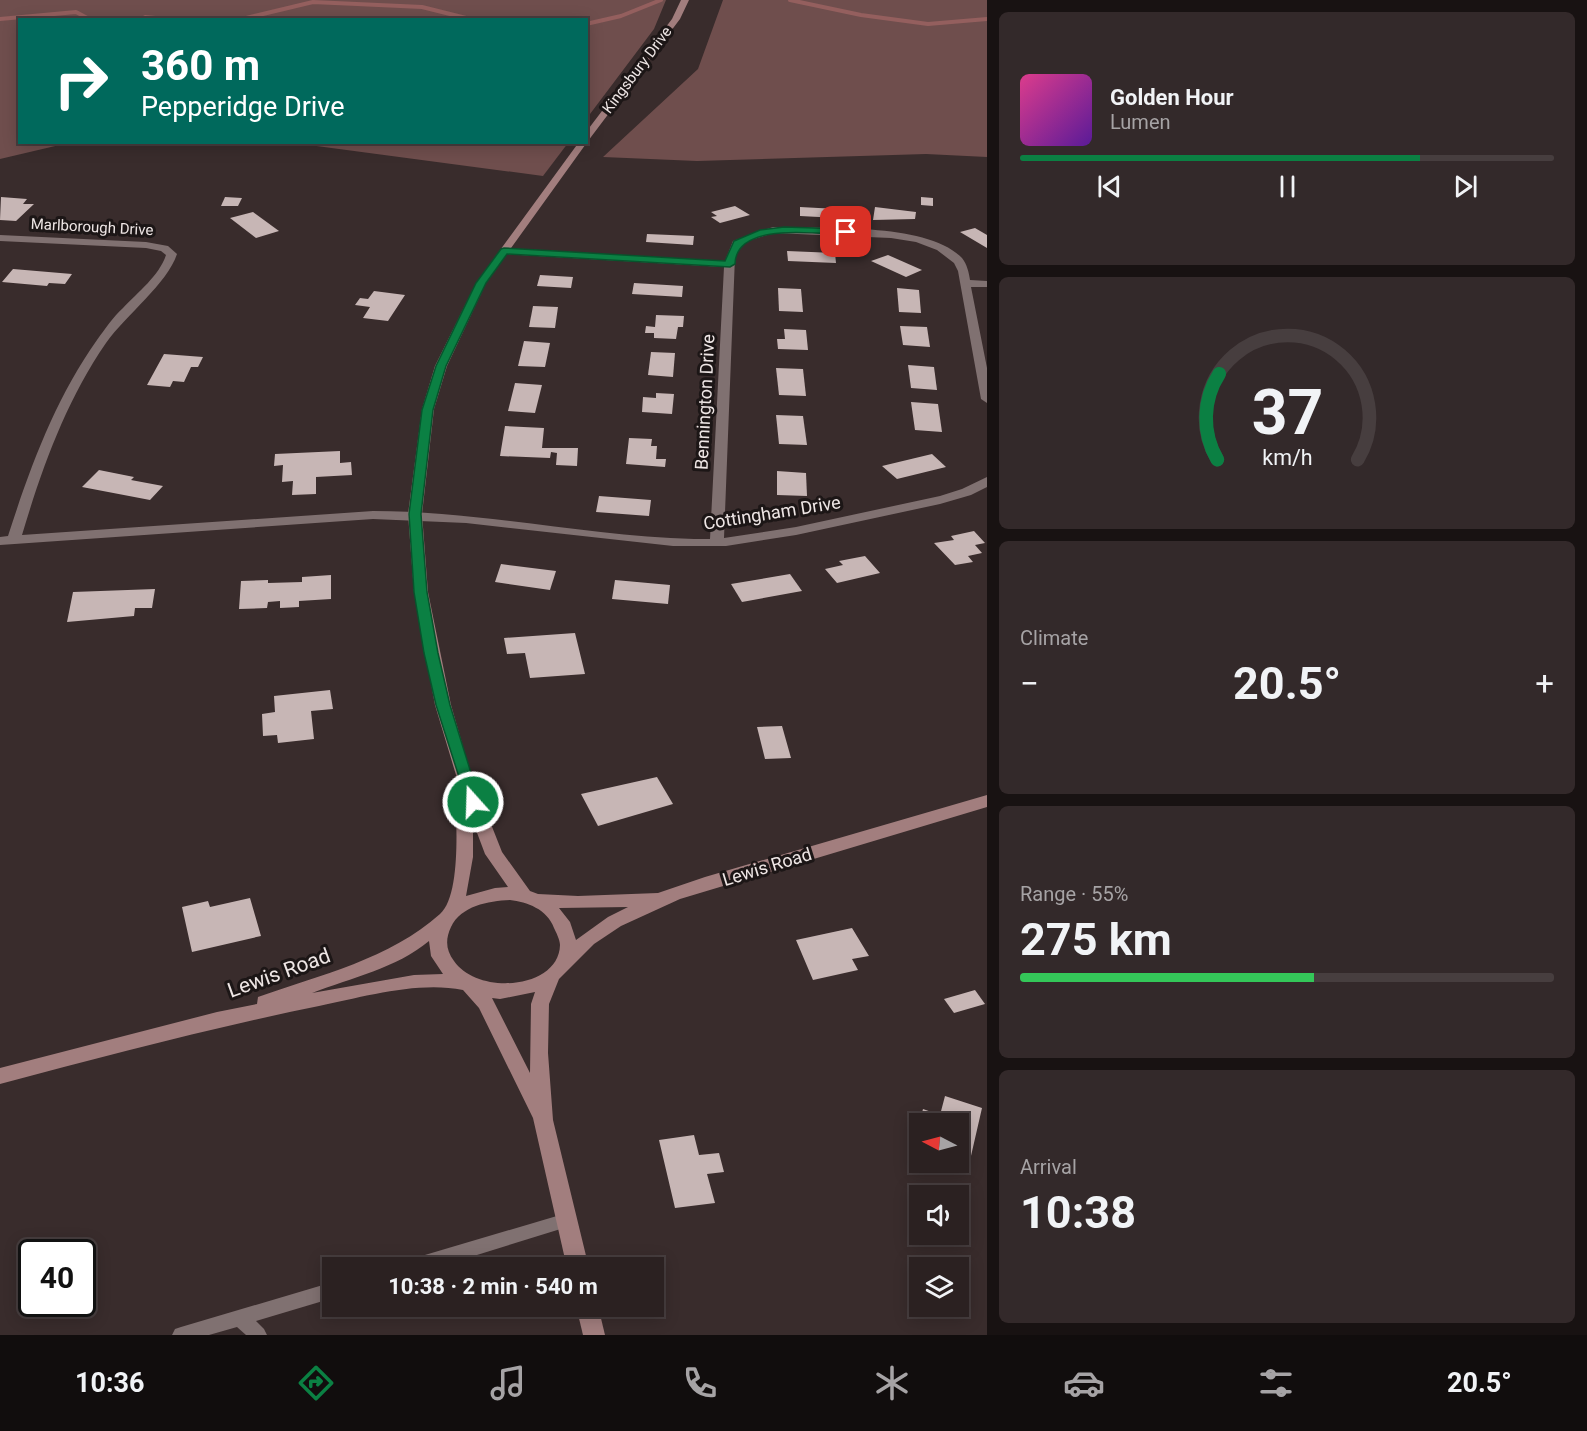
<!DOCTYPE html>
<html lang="en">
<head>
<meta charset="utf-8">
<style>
	:root { --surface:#2b2121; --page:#33292a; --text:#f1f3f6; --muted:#a6a3a5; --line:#473e3f; --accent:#0b8043 }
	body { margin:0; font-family:Roboto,sans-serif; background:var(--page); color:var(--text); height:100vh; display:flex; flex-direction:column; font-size:22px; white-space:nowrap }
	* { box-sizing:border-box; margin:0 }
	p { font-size:20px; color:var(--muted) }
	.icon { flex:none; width:33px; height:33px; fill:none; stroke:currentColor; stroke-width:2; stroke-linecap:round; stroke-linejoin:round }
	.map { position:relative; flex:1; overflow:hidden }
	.drawer { display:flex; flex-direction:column; gap:12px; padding:12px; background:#181212; width:600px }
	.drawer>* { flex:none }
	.hud { position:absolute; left:18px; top:18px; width:570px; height:126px; border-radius:0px; box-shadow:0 3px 15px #0003,0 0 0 2px var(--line); background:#00695c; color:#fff; overflow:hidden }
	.needle { width:39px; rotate:276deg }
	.tools { position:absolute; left:909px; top:1113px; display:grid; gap:12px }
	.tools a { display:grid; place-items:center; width:60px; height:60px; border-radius:0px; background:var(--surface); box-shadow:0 3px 15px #0003,0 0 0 2px var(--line); font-size:30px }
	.speed { position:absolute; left:18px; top:1239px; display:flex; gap:12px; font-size:30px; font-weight:700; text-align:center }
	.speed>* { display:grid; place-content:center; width:78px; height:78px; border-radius:50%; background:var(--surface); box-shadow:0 3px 15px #0003,0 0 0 2px var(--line); line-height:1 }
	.speed .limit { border:3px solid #111; border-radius:9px; background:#fff; color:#111 }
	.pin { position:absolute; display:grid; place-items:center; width:51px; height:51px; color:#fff; margin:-26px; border-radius:12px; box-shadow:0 3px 9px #0006 }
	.me { position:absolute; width:66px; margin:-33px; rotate:340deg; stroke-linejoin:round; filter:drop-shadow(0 0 4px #0008) }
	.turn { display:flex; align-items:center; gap:21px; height:126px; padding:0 24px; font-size:27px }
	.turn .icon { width:78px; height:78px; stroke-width:2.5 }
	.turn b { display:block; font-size:42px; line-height:51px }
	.big { font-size:45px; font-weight:700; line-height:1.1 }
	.drawer .widget { flex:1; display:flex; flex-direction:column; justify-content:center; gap:9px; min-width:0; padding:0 21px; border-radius:9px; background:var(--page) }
	.drawer .dial { align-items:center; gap:0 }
	.dial svg { height:156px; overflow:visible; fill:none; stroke:var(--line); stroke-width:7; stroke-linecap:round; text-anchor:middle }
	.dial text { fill:var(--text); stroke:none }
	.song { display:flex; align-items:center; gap:18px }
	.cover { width:72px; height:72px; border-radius:9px; background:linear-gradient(135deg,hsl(330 70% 55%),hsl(270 70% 35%)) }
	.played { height:6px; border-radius:3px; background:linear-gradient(90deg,var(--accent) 75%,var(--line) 75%) }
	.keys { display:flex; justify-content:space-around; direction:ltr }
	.heat { display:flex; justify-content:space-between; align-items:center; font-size:33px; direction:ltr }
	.charge { height:9px; border-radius:4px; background:linear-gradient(90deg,#34c759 55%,var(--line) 0) }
	.trip { position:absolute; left:322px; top:1257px; width:342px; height:60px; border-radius:0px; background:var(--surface); box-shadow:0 3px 15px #0003,0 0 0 2px var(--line); font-weight:700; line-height:60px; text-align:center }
	.menu { display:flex; height:96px; justify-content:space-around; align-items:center; background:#110d0d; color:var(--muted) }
	.menu .icon { width:42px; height:42px }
	.menu .current { color:var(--accent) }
	.menu b { font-size:27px; color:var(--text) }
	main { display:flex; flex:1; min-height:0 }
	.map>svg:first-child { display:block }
	.green { fill:#6f4e4d }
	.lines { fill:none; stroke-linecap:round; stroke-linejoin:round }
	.stream { stroke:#945f5e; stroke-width:4 }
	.building { fill:#c7b6b5 }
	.lane { fill:#807171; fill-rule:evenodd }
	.street { fill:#807171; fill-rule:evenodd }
	.secondary { fill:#a27e7e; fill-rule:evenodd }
	.route { fill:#0b8043; stroke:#07532c; stroke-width:1.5 }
	.labels { text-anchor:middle; stroke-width:6; stroke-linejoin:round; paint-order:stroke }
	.far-street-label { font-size:15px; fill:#eee6e5; stroke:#1c1616 }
	.street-label { font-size:18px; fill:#eee6e5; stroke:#1c1616 }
	.near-street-label { font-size:21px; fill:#eee6e5; stroke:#1c1616 }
</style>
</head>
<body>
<main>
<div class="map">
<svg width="987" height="1335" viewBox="0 0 987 1335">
	<rect width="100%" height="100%" fill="#392c2c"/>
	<g class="green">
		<path d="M0,0H666L654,29L587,118L586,20H20V142L68,143L0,159Z"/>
		<path d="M723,0H987V157L926,154L697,161L603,157L698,69Z"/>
		<path d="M294,143H568L543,176Z"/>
	</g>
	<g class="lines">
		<g class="stream">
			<path d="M790,0L861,15L928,24L987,19"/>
			<path d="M0,19L76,12L91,20"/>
			<path d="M141,20L145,17L177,20"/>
			<path d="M238,20L313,2L422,7L474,20"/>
			<path d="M586,24L621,16L661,0"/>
		</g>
	</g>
	<g class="building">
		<path d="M1,197L27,199L23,204H34L16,221L0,220Z"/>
		<path d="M225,197L242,198L238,206H221Z"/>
		<path d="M921,197L933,198V206L921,205Z"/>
		<path d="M735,206L750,215L720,223L711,217L717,216L711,212Z"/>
		<path d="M800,207L837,209L838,218L800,216Z"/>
		<path d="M875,207L916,212L915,219L873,220Z"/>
		<path d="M253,212L279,231L256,238L230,218Z"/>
		<path d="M975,228L987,235V248L960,232Z"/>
		<path d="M647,234L694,236L693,245L646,242Z"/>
		<path d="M787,251L835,253L836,263L788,261Z"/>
		<path d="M888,255L922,270L906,277L871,261Z"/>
		<path d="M13,269L72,274L65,284L49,283L47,286L2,282Z"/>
		<path d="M540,275L573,277L571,288L537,286Z"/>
		<path d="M634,283L683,286L682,297L632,294Z"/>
		<path d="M778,288L801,289L803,312L779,311Z"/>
		<path d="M897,288L919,290L921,313L899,312Z"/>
		<path d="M374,291L405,295L388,321L363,318L370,307L355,305L360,298L368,299Z"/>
		<path d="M533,306L558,307L555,328L529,327Z"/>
		<path d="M656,315L684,316L683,327H678L676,339L654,338V333H645L646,326L655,327Z"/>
		<path d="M900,326L927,327L930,347L903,345Z"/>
		<path d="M784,329L806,330L808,350L778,349L777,339H785Z"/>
		<path d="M524,341L550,343L545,367L518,366Z"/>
		<path d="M651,352L675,353L673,377L648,375Z"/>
		<path d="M164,354L203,357L198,367H191L184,382L173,381L170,387L147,385Z"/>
		<path d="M908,365L934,367L937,390L911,388Z"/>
		<path d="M776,368L803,369L806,396L779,395Z"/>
		<path d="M515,383L542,385L535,413L508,411Z"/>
		<path d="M656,393L674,394L672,414L642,412L643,397L656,398Z"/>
		<path d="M911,402L938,404L942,432L915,430Z"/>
		<path d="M776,415L803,416L807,445L779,444Z"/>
		<path d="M505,426L544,428L542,448H578L577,466L556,465L557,453L551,452L550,458L500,456Z"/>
		<path d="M629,438L652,439L651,446H657L656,459H666L665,467L626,464Z"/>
		<path d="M340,451V463L351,462L352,475L316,477V494L292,495L293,481L282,482L283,465L274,466L275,454Z"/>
		<path d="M932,454L946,467L897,479L882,466Z"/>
		<path d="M99,470L134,477L131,480L163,486L150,500L82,487Z"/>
		<path d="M777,471L806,473L807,496L777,495Z"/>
		<path d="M599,496L651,500L649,516L596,512Z"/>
		<path d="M974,531L985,543L975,545L982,553L968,556L973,562L955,565L934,543L954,540L951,536Z"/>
		<path d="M865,556L880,573L837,583L825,569L843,565L839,561Z"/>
		<path d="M501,564L556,571L550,590L495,582Z"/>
		<path d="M790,574L802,591L742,602L731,584Z"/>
		<path d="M331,575V599L299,601V607L280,608V601L268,602L267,608L239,609L241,581L268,580V583L302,582V577Z"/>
		<path d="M615,580L670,585L668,604L612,599Z"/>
		<path d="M155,589L152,608H135L134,616L67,622L73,592Z"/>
		<path d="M575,633L585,674L530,678L525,653L507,654L504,638Z"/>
		<path d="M330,690L333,709L311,711L314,739L278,743L277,735L263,736L262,714L275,712L274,696Z"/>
		<path d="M782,726L791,758L765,759L757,727Z"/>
		<path d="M657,777L673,804L598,826L581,794Z"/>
		<path d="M250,898L261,936L192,952L182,907L208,901L210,907Z"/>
		<path d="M852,928L869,956L852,959L858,970L813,980L796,940Z"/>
		<path d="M975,990L985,1004L954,1013L944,999Z"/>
		<path d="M945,1096L982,1108L968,1169L951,1163L958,1162V1124H919L923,1109L940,1115Z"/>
		<path d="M694,1135L699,1155L719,1153L724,1172L707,1174L715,1203L675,1208L659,1140Z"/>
	</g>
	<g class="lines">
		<g class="lane">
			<path d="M567,1213L573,1215L575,1220L573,1225L567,1227L435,1268H400L402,1262L408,1260Z"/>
			<path d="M333,1282V1298L256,1321L264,1329L267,1335H246L237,1327L209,1335H172L175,1329L181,1327Z"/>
		</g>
		<path class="street" d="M773,227C822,229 928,222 962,258C967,264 969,273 970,280L987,281V287H971L987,368V403L981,399L958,271L954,263L937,250L916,242L891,238L774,233L747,241L741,245L735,256L724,538L796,527L940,496L962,489L987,477V487L971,495L940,504L796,535L726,546H673L466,523L373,519L0,545V537L8,536C30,468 55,399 97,340C105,329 113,317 123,308C138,292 159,276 166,255L161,251L146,248L0,241V235L146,242L168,246L177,254C167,284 126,315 106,343C66,401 42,468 22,535L373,511C481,511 586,536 694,539H710L724,267L504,254L499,251L504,248L725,261L733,241Z"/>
		<g class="secondary">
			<path d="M681,0H689L680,19L588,141L486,283L447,366L434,409L422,514L428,592L451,705L470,771L502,852L530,891L538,894L578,896L658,893L705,877L987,795V807L680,899L621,926L594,944L559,979L549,1004L548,1053L553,1120L589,1268H567L533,1118L479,1008L463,990C417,981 364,997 319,1006C211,1028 106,1056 0,1084V1068L217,1012L257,1004L258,997C320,975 390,959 440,914C462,895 456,816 455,789L459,785L435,705L414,592L408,514L422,409L435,366L476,283L579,142H586V132L672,19ZM473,822L485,854L508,887L495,888L466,896L473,857ZM510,900C527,902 547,909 554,928C556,932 560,940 560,945C559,989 478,996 454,961C446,950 445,940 451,927C461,906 488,901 510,900ZM628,907L608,917L576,940L570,922L559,908ZM429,941L431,956L443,974L414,975L312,993C351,978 397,968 429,941ZM535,992L531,1004L530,1073L492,998L500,999Z"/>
			<path d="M576,1306H598L605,1335H583Z"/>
		</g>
	</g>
	<path class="route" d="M784,227L846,229L850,232L846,235C817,234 736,221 735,264L730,267L507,254L486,283L446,366L433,410L421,514L427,592L438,653L450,705L480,802L478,805H468L436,705L424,653L414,592L409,514L422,410L436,366L476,283L501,249L504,248L725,261L734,241L760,230Z"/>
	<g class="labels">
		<g class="far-street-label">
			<text transform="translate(637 70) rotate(-53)" y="5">Kingsbury Drive</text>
			<text transform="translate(92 227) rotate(3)" y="5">Marlborough Drive</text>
		</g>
		<g class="street-label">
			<text transform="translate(705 402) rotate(-87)" y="6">Bennington Drive</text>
			<text transform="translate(772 513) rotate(-9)" y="6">Cottingham Drive</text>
			<text transform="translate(767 867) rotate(-17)" y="6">Lewis Road</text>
		</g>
		<g class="near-street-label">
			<text transform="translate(279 973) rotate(-20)" y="7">Lewis Road</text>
		</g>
	</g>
</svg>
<div class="tools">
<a><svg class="needle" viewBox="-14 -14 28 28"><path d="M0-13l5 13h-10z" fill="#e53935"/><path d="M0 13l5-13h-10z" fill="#a6a3a5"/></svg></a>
<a><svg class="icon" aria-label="sound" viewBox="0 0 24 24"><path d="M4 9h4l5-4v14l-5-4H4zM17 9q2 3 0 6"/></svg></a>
<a><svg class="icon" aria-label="layers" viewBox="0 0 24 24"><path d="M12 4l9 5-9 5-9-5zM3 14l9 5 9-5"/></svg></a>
</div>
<div class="speed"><div class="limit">40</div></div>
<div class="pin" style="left:846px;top:232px;background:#d93025"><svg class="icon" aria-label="arrive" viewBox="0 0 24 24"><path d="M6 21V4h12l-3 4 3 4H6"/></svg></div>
<svg class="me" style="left:473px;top:802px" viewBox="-20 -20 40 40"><circle r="17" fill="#0b8043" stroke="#fff" stroke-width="3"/><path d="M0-11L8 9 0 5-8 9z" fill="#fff"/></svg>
<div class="trip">10:38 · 2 min · 540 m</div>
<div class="hud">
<div class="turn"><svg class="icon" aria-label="right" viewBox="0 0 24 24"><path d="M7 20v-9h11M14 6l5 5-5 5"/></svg><div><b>360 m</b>Pepperidge Drive</div></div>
</div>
</div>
<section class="drawer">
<div class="widget">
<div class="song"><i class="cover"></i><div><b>Golden Hour</b><p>Lumen</p></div></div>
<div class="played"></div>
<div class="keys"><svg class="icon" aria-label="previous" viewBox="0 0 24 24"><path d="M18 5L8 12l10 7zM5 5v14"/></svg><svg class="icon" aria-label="pause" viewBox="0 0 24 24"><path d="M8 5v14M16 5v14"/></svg><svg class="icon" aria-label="next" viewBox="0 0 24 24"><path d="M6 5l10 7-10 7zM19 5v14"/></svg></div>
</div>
<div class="widget dial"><svg viewBox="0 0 100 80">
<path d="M14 69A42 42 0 1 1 86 69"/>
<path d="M14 69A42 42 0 0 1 15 25" stroke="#0b8043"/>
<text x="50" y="56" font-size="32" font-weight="700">37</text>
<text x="50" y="72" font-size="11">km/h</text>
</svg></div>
<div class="widget"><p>Climate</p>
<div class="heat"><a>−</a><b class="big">20.5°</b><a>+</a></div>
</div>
<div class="widget"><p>Range · 55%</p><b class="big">275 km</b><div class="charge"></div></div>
<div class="widget"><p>Arrival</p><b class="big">10:38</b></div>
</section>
</main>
<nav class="menu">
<b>10:36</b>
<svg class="icon current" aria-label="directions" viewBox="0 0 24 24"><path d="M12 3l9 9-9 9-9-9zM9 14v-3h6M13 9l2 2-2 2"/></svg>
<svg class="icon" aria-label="music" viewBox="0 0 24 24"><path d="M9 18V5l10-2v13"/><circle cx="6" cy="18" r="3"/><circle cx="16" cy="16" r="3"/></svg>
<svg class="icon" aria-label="phone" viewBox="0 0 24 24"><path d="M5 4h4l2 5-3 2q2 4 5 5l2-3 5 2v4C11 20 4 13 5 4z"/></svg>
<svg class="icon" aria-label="climate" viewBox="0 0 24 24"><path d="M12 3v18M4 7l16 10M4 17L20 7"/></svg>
<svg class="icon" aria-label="car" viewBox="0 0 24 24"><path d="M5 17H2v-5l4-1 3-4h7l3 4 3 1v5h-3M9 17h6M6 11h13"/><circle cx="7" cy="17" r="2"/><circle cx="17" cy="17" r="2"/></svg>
<svg class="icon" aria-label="filters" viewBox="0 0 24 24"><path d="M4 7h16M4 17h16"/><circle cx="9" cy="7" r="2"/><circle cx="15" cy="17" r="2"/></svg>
<b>20.5°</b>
</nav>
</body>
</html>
